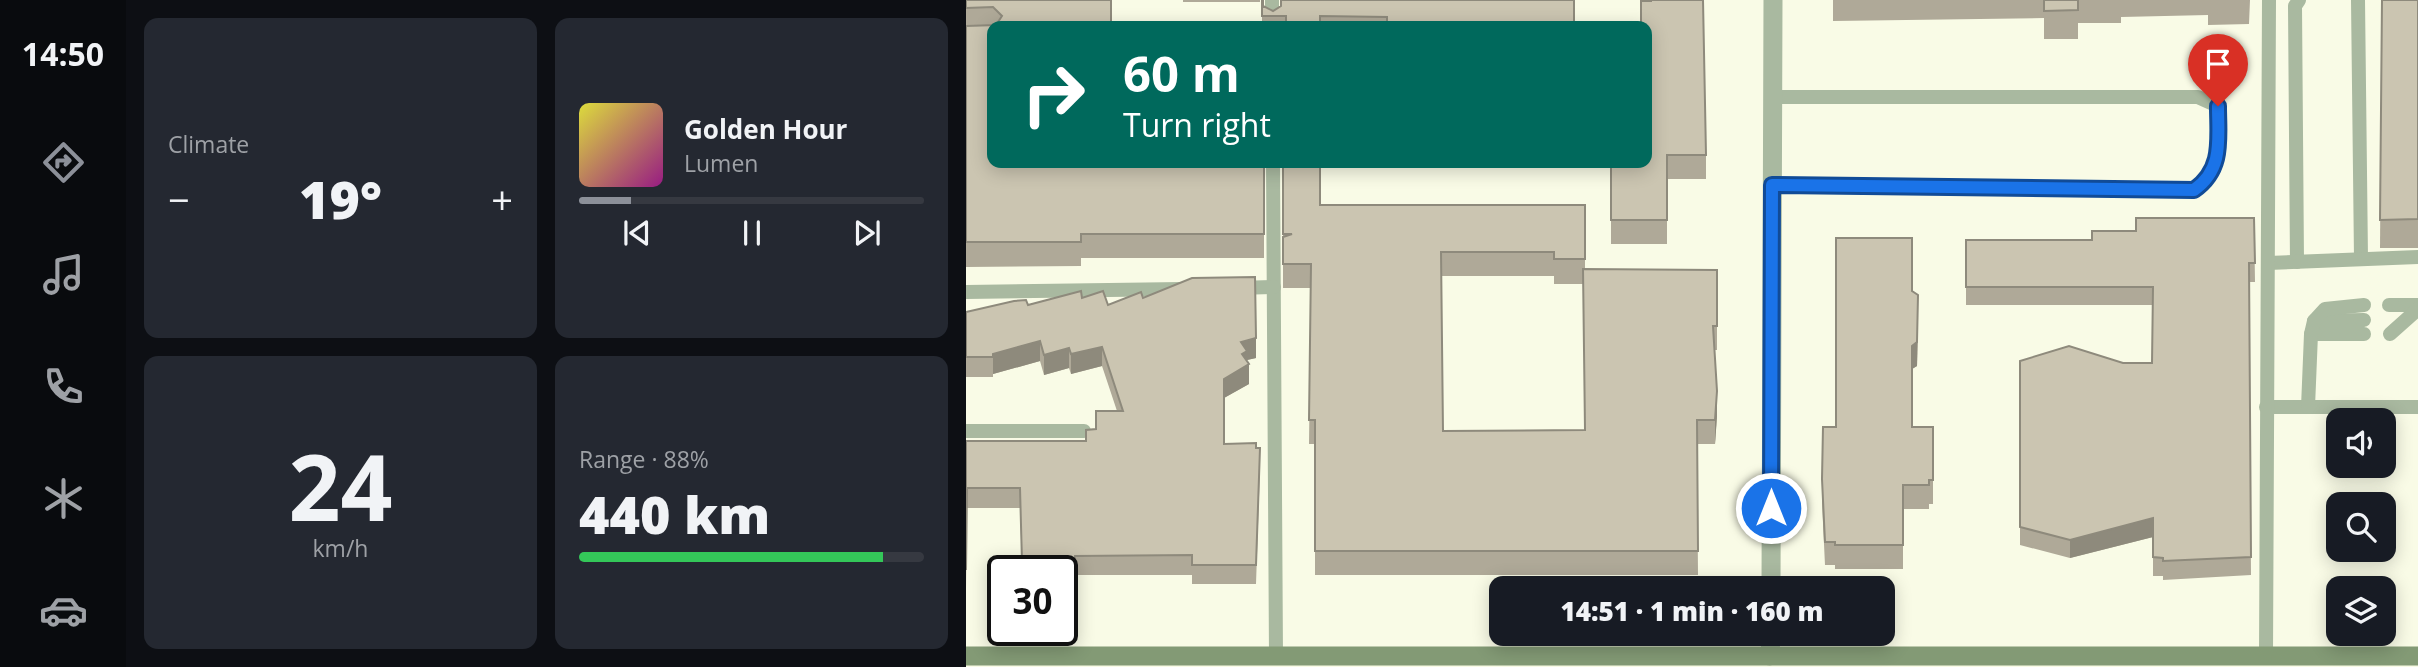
<!DOCTYPE html>
<html lang="en">
<head>
<meta charset="utf-8">
<style>
	:root { --surface:#171b24; --page:#242831; --text:#f1f3f6; --muted:#9ea1a6; --line:#363941; --accent:#8c9099 }
	body { margin:0; font-family:"Open Sans",sans-serif; background:var(--page); color:var(--text); height:100vh; display:flex; flex-direction:column; font-size:26px; white-space:nowrap }
	* { box-sizing:border-box; margin:0 }
	p { font-size:23px; color:var(--muted) }
	.icon { flex:none; width:38px; height:38px; fill:none; stroke:currentColor; stroke-width:2; stroke-linecap:round; stroke-linejoin:round }
	.map { position:relative; flex:1; overflow:hidden }
	.sheet { display:flex; flex-direction:column; gap:18px; padding:18px; background:#0d0f14; width:840px }
	.sheet>* { flex:none }
	.guide { position:absolute; left:21px; top:21px; width:665px; height:147px; border-radius:14px; box-shadow:0 4px 18px #0003; background:#00695c; color:#fff; overflow:hidden }
	.controls { position:absolute; left:1360px; top:408px; display:grid; gap:14px }
	.controls a { display:grid; place-items:center; width:70px; height:70px; border-radius:14px; background:var(--surface); box-shadow:0 4px 18px #0003; font-size:35px }
	.speed { position:absolute; left:21px; top:555px; display:flex; gap:14px; font-size:35px; font-weight:700; text-align:center }
	.speed>* { display:grid; place-content:center; width:91px; height:91px; border-radius:50%; background:var(--surface); box-shadow:0 4px 18px #0003; line-height:1 }
	.speed .limit { border:4px solid #111; border-radius:10px; background:#fff; color:#111 }
	.pin { position:absolute; display:grid; place-items:center; width:60px; height:60px; color:#fff; margin:-72px -30px; border-radius:50% 50% 50% 0; rotate:-45deg; box-shadow:0 0 7px #0007 }
	.pin .icon { rotate:45deg }
	.me { position:absolute; width:77px; margin:-38px; rotate:0deg; stroke-linejoin:round; filter:drop-shadow(0 0 5px #0008) }
	.turn { display:flex; align-items:center; gap:24px; height:147px; padding:0 21px; font-size:32px }
	.turn .icon { width:91px; height:91px; stroke-width:2.5 }
	.turn b { display:block; font-size:49px; line-height:60px }
	.big { font-size:52px; font-weight:800; line-height:1.1 }
	.sheet .tile { flex:1; display:flex; flex-direction:column; justify-content:center; gap:10px; min-width:0; padding:0 24px; border-radius:14px; background:var(--page) }
	.sheet .dial { align-items:center; gap:0 }
	.dial b { font-size:91px; line-height:1 }
	.song { display:flex; align-items:center; gap:21px }
	.cover { width:84px; height:84px; border-radius:10px; background:linear-gradient(135deg,hsl(60 70% 55%),hsl(310 70% 35%)) }
	.played { height:7px; border-radius:4px; background:linear-gradient(90deg,var(--accent) 15%,var(--line) 15%) }
	.keys { display:flex; justify-content:space-around; direction:ltr }
	.heat { display:flex; justify-content:space-between; align-items:center; font-size:38px; direction:ltr }
	.charge { height:10px; border-radius:5px; background:linear-gradient(90deg,#34c759 88%,var(--line) 0) }
	.sheet .tiles { flex:1; display:grid; gap:18px; grid-template-columns:repeat(2,1fr) }
	.trip { position:absolute; left:523px; top:576px; width:406px; height:70px; border-radius:14px; background:var(--surface); box-shadow:0 4px 18px #0003; font-weight:800; line-height:70px; text-align:center }
	main { display:flex; flex:1; min-height:0 }
	.menu { display:flex; flex-direction:column; width:126px; justify-content:space-around; align-items:center; background:#090b0e; color:var(--muted) }
	.menu .icon { width:49px; height:49px }
	.menu .active { color:var(--accent) }
	.menu b { font-size:32px; color:var(--text) }
	.map>svg:first-child { display:block }
	.lines { fill:none; stroke-linecap:round; stroke-linejoin:round }
	.service { stroke:#a9b9a0; stroke-width:14 }
	.minor { stroke:#a9b9a0; stroke-width:19 }
	.secondary { stroke:#839a75; stroke-width:19 }
	.wall { fill:#afa998; fill-rule:evenodd }
	.shaded-wall { fill:#8e8a7c }
	.building { fill:#cbc5b1; stroke:#8e8a7c; stroke-width:2 }
	.route-casing { stroke:#114b97; stroke-width:18 }
	.route { stroke:#1a73e8; stroke-width:12 }
</style>
</head>
<body>
<main>
<nav class="menu">
<b>14:50</b>
<svg class="icon active" aria-label="directions" viewBox="0 0 24 24"><path d="M12 3l9 9-9 9-9-9zM9 14v-3h6M13 9l2 2-2 2"/></svg>
<svg class="icon" aria-label="music" viewBox="0 0 24 24"><path d="M9 18V5l10-2v13"/><circle cx="6" cy="18" r="3"/><circle cx="16" cy="16" r="3"/></svg>
<svg class="icon" aria-label="phone" viewBox="0 0 24 24"><path d="M5 4h4l2 5-3 2q2 4 5 5l2-3 5 2v4C11 20 4 13 5 4z"/></svg>
<svg class="icon" aria-label="climate" viewBox="0 0 24 24"><path d="M12 3v18M4 7l16 10M4 17L20 7"/></svg>
<svg class="icon" aria-label="car" viewBox="0 0 24 24"><path d="M5 17H2v-5l4-1 3-4h7l3 4 3 1v5h-3M9 17h6M6 11h13"/><circle cx="7" cy="17" r="2"/><circle cx="17" cy="17" r="2"/></svg>
</nav>
<section class="sheet">
<div class="tiles">
<div class="tile"><p>Climate</p>
<div class="heat"><a>−</a><b class="big">19°</b><a>+</a></div>
</div>
<div class="tile">
<div class="song"><i class="cover"></i><div><b>Golden Hour</b><p>Lumen</p></div></div>
<div class="played"></div>
<div class="keys"><svg class="icon" aria-label="previous" viewBox="0 0 24 24"><path d="M18 5L8 12l10 7zM5 5v14"/></svg><svg class="icon" aria-label="pause" viewBox="0 0 24 24"><path d="M8 5v14M16 5v14"/></svg><svg class="icon" aria-label="next" viewBox="0 0 24 24"><path d="M6 5l10 7-10 7zM19 5v14"/></svg></div>
</div>
<div class="tile dial"><b>24</b><p>km/h</p></div>
<div class="tile"><p>Range · 88%</p><b class="big">440 km</b><div class="charge"></div></div>
</div>
</section>
<div class="map">
<svg width="1452" height="667" viewBox="0 0 1452 667">
	<rect width="100%" height="100%" fill="#f9fbe6"/>
	<g class="lines">
		<g class="service">
			<path d="M306,0V26"/>
			<path d="M1392,0L1395,258"/>
			<path d="M806,97H1232L1252,106C1252,140 1258,169 1228,190L806,185"/>
			<path d="M307,163L310,656"/>
			<path d="M1331,262L1329,6L1333,0"/>
			<path d="M1302,263L1452,257"/>
			<path d="M271,288L308,287"/>
			<path d="M0,292L216,289"/>
			<path d="M1423,305H1452"/>
			<path d="M1348,321L1398,320"/>
			<path d="M1345,334H1398"/>
			<path d="M1424,334L1452,309"/>
			<path d="M1300,407H1452"/>
			<path d="M1342,407L1345,334L1348,321L1359,309L1398,305"/>
			<path d="M0,431H118"/>
			<path d="M1300,656L1303,0"/>
		</g>
		<g class="minor">
			<path d="M805,588L807,0"/>
			<path d="M804,656L805,634"/>
		</g>
		<path class="secondary" d="M0,656H1452"/>
	</g>
	<g class="wall">
		<path d="M0,0H145L26,26L298,163V258H115V266L0,267Z"/>
		<rect x="217" y="0" width="77" height="2"/>
		<path d="M296,0L297,6L307,11L608,26H296Z"/>
		<path d="M867,0H1284L1283,24L1242,25V15L1155,17V23H1112V39H1078V18L867,21Z"/>
		<path d="M1416,0H1452V248H1414Z"/>
		<path d="M681,26L740,155V179H701V244H645V164L403,163H681Z"/>
		<path d="M317,163L354,205H619V269L751,270V350H748L751,416L749,444H731L732,575H349V444H343L345,288H317ZM475,276H588V284H617L619,430L477,431Z"/>
		<path d="M1288,218L1289,282H1283L1285,575L1197,580V576H1187V537L1104,558L1054,545V361L1186,363L1187,305H1000V240H1126L1170,231Z"/>
		<path d="M946,291L952,336L951,366L946,369V427H967V504H963V509H937V569H869V565H859L856,502V479L870,427Z"/>
		<path d="M116,298L142,305L177,298L290,358L281,360L283,384L258,398V444L290,448L294,468L290,584H226V575H109L105,591H96V570H56L54,508H1L0,589V441H120L130,429L151,411L136,366L105,374L103,368L78,375L74,361L27,374V377H0V312Z"/>
	</g>
	<g class="shaded-wall">
		<path d="M952,312L951,366L946,369V346Z"/>
		<path d="M290,338V358L281,360V366L283,364V384L258,398V379L275,342Z"/>
		<path d="M74,341V361L27,374V354Z"/>
		<path d="M136,347V366L105,374V354Z"/>
		<path d="M103,348V368L78,375V355Z"/>
		<path d="M751,391V416L749,444V420Z"/>
		<path d="M1187,518V537L1104,558V540Z"/>
		<path d="M109,556V575L105,591V572Z"/>
	</g>
	<g class="building">
		<path d="M0,0H145V26H26V163H298V234H115V242H0V26L30,25L36,16L27,7L0,8Z"/>
		<path d="M296,0H297V6L307,11L315,6V0H608V26H421V17L354,16V24H320V16H296Z"/>
		<path d="M685,0H737L740,155H701V220H645V163H681V26H675V1H685Z"/>
		<path d="M1078,0H1112V10L1078,11Z"/>
		<path d="M1416,0H1452V219L1414,220Z"/>
		<path d="M317,163H354V205H619V259H588V252H475L477,431L619,430L617,269L751,270V326H747L751,391L749,420H731L732,551H349V420H343L345,264H317V237L326,234H317Z"/>
		<path d="M1170,218H1288L1289,263H1283L1285,557L1197,561V558L1187,557V518L1104,540L1054,527V361L1103,346L1157,363H1186L1187,287H1000V240H1126V231H1170Z"/>
		<path d="M870,238H946V291L952,295L951,342L946,346V427H967V480H963V485H937V545H869V542H859L856,479L857,427H870Z"/>
		<path d="M289,277L290,338L275,342L281,351L276,354L283,364L258,379V444L290,443V448H294L290,565H226V555L109,556L105,572H96V570H60L56,562L54,488H1L0,570V441H120V430L130,429V411H157L136,347L105,354L103,348L78,355L74,341L27,354V357H0V312L48,301L60,300L62,305L115,291L116,298L137,291L142,305L175,292L177,298L226,278Z"/>
	</g>
	<g class="lines">
		<defs>
			<path id="route" d="M805,508L806,185L1228,190C1258,169 1252,139 1252,106"/>
		</defs>
		<use href="#route" class="route-casing"/>
		<use href="#route" class="route"/>
	</g>
</svg>
<div class="controls">
<a><svg class="icon" aria-label="sound" viewBox="0 0 24 24"><path d="M4 9h4l5-4v14l-5-4H4zM17 9q2 3 0 6"/></svg></a>
<a><svg class="icon" aria-label="search" viewBox="0 0 24 24"><circle cx="10" cy="10" r="6"/><path d="M15 15l6 6"/></svg></a>
<a><svg class="icon" aria-label="layers" viewBox="0 0 24 24"><path d="M12 4l9 5-9 5-9-5zM3 14l9 5 9-5"/></svg></a>
</div>
<div class="speed"><div class="limit">30</div></div>
<div class="pin" style="left:1252px;top:106px;background:#d93025"><svg class="icon" aria-label="arrive" viewBox="0 0 24 24"><path d="M6 21V4h12l-3 4 3 4H6"/></svg></div>
<svg class="me" style="left:805px;top:508px" viewBox="-20 -20 40 40"><circle r="17" fill="#1a73e8" stroke="#fff" stroke-width="3"/><path d="M0-11L8 9 0 5-8 9z" fill="#fff"/></svg>
<div class="trip">14:51 · 1 min · 160 m</div>
<div class="guide">
<div class="turn"><svg class="icon" aria-label="right" viewBox="0 0 24 24"><path d="M7 20v-9h11M14 6l5 5-5 5"/></svg><div><b>60 m</b>Turn right</div></div>
</div>
</div>
</main>
</body>
</html>
